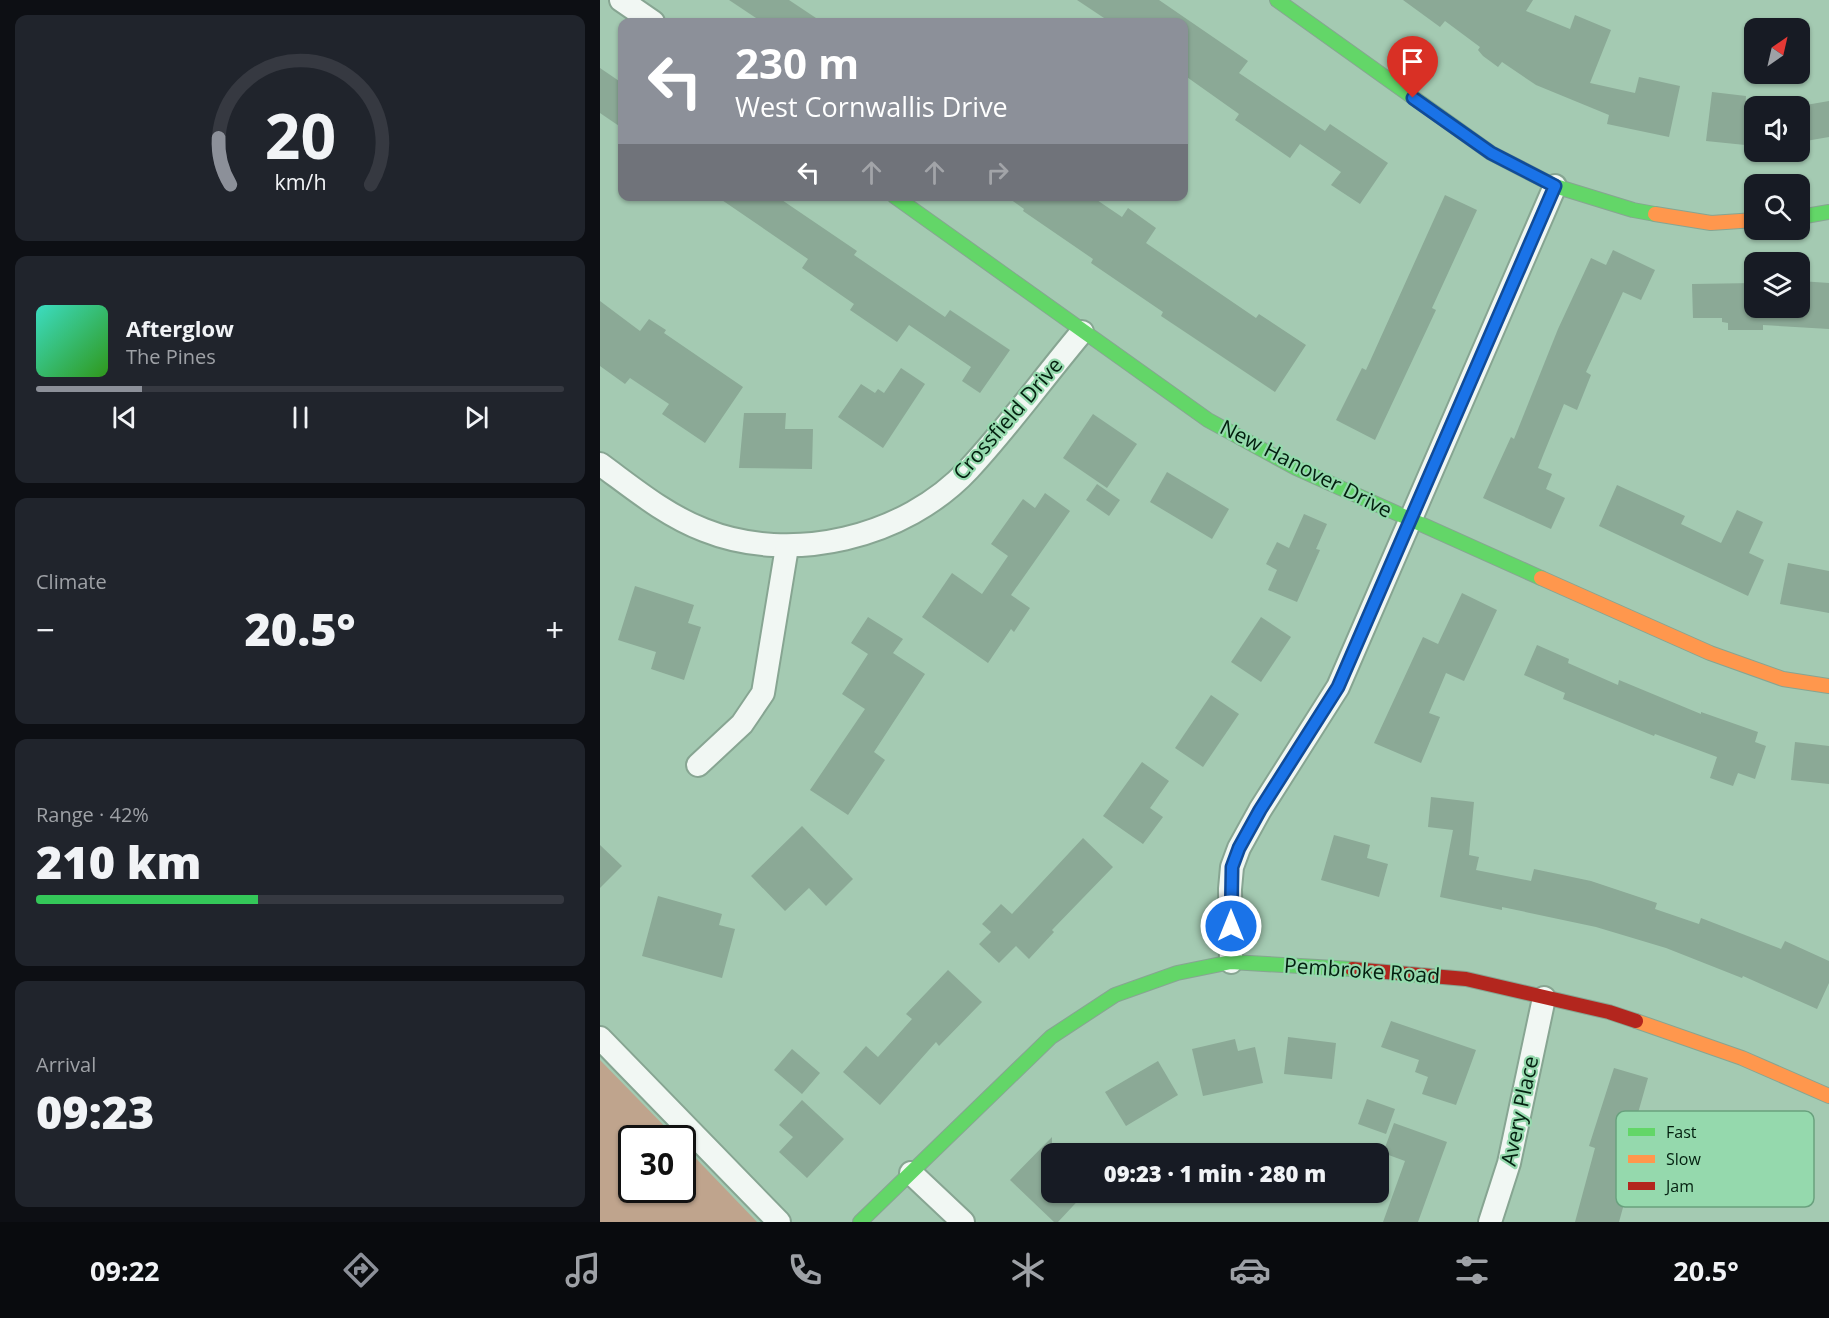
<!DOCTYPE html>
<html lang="en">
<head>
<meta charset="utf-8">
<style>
	:root { --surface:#171b24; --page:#20242c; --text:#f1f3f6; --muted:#9ea1a6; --line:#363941; --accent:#8c9099 }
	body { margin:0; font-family:"Open Sans",sans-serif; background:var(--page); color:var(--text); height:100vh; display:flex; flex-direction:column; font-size:22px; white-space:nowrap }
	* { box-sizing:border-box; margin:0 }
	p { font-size:20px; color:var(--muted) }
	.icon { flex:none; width:33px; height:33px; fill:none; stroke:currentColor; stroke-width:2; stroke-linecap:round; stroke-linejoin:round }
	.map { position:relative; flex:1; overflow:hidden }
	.side { display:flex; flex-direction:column; gap:15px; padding:15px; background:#0d0f14; width:600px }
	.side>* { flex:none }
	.hud { position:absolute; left:18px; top:18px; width:570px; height:183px; border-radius:12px; box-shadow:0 2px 4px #0004; background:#8c9099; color:#fff; overflow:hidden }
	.needle { width:39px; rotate:34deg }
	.controls { position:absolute; left:1144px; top:18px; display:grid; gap:12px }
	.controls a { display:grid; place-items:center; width:66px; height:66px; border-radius:12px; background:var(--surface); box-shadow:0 2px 4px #0004; font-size:30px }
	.speed { position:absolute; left:18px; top:1125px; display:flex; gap:12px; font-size:30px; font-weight:700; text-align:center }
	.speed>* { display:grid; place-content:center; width:78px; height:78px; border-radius:50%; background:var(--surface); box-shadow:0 2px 4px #0004; line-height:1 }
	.speed .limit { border:3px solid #111; border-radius:9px; background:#fff; color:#111 }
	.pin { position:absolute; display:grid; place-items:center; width:51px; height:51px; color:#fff; margin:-62px -26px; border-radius:50% 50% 50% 0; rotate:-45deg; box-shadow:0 0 6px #0007 }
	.pin .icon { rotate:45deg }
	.me { position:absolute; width:66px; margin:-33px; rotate:0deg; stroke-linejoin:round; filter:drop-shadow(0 0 4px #0008) }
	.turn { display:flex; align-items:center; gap:21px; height:126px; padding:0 18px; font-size:27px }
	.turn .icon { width:78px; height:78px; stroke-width:2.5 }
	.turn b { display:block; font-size:42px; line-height:51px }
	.lanes { display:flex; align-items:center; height:57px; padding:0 18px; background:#0003; justify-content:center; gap:30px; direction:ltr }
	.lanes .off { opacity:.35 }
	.big { font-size:45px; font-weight:800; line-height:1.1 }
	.side .widget { flex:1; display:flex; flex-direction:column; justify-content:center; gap:9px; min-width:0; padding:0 21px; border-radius:12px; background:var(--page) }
	.side .dial { align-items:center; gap:0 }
	.dial svg { height:156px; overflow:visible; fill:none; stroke:var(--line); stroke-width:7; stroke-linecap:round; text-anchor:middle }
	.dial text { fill:var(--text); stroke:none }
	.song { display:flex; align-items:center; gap:18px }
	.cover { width:72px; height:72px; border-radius:9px; background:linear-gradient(135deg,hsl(170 70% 55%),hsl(110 70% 35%)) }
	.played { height:6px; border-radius:3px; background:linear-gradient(90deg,var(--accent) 20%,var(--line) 20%) }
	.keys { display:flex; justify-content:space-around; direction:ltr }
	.heat { display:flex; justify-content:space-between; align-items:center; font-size:33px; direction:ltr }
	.charge { height:9px; border-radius:4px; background:linear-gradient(90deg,#34c759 42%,var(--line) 0) }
	.trip { position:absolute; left:441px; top:1143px; width:348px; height:60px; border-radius:12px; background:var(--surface); box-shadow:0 2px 4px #0004; font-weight:800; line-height:60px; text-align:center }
	.tab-bar { display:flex; height:96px; justify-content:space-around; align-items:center; background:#090b0e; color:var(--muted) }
	.tab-bar .icon { width:42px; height:42px }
	.tab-bar .active { color:var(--accent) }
	.tab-bar b { font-size:27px; color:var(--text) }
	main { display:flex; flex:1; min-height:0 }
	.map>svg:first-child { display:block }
	.green { fill:#bfa48d }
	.building { fill:#8ba996 }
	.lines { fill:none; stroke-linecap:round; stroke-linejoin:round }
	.street-casing { stroke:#87a592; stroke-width:26 }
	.fast-casing { stroke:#87a592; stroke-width:16 }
	.slow-casing { stroke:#87a592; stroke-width:16 }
	.jam-casing { stroke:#87a592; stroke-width:16 }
	.street { stroke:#f1f7f3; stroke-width:22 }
	.fast { stroke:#63d668; stroke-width:14 }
	.slow { stroke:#ff974d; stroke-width:14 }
	.jam { stroke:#b3261e; stroke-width:14 }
	.route-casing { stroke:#114b97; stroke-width:15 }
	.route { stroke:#1a73e8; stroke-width:10 }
	.labels { text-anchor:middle; stroke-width:4.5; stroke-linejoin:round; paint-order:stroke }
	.street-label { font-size:21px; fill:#031f0f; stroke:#95d9ad }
	.key { fill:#95d9ad; stroke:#69a17e; stroke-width:1.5 }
	.key-label { font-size:16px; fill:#031f0f }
</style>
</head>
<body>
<main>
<section class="side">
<div class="widget dial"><svg viewBox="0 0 100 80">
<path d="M14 69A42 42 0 1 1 86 69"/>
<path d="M14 69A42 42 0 0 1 8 45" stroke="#8c9099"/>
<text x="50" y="56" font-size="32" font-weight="700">20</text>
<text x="50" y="72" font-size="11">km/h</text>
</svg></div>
<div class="widget">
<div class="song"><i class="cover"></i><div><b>Afterglow</b><p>The Pines</p></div></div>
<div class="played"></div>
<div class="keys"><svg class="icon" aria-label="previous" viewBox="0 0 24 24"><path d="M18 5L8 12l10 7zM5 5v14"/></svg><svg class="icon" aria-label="pause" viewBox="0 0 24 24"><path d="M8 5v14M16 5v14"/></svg><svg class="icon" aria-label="next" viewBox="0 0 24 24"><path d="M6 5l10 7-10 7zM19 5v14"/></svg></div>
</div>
<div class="widget"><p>Climate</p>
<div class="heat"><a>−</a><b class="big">20.5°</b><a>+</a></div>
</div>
<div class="widget"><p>Range · 42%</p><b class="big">210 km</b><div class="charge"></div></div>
<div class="widget"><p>Arrival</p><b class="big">09:23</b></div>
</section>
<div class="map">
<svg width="1229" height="1222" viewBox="0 0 1229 1222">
	<rect width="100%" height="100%" fill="#a4cab2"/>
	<path class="green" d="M0,1060L76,1138H32V1190H82L83,1145L157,1222H0Z"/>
	<g class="building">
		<path d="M129,0H189L222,22H162Z"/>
		<path d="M477,0H559L648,61L639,73L725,131L730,124L788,163L760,204L731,185L741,172L700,144L690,158L635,120L639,114L584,75V22H510Z"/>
		<path d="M803,0H933L926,11L970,29L975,15L1011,30L990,83L1035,93L1039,77L1080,86L1069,137L1007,124L1009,115L936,85L902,62L898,67L883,56L878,50L880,47L845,21L840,27Z"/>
		<path d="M0,68L22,83V128L0,113Z"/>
		<path d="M1112,92L1146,96L1145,109L1155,110V146L1106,141Z"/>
		<path d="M1229,101V137L1200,142V106Z"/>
		<path d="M845,195L877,210L832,308L836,310L775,440L736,420L762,368L766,370Z"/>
		<path d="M116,196H176L257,251L254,255L345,317L350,310L410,350L380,393L362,381L371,367L309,325L297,342L250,310L254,304L202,268L208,259Z"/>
		<path d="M406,196H491L522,217L528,208L556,228L546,243L656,318L659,314L706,345L675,392L561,316L563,312L491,263L493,259L423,211L424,209Z"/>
		<path d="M1013,250L1055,270L1041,300L1023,292L986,372L991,375L977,410L964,404L944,453L938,468L952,474L946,489L965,498L951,529L883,498L911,437L914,439L958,329L991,258L1006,265Z"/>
		<path d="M1200,281L1229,283V329L1163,325V330H1128V323L1122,322V318H1093L1092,284L1155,283V308H1200Z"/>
		<path d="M0,301L40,331L49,319L66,330L64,333L143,387L105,443L62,414L69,404L30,378L25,384L0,366Z"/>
		<path d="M301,368L325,384L283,448L238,417L261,384L275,393L278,389L284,393Z"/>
		<path d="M144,413H186L185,429H213L212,469L139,468Z"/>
		<path d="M493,414L537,444L507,488L463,458Z"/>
		<path d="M567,472L629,509L612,539L550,502Z"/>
		<path d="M497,484L520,500L509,516L486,500Z"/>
		<path d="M1017,485L1085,516L1081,524L1121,543L1137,510L1163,522L1149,553L1164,560L1148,596L999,526Z"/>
		<path d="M445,493L470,511L411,595L430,608L414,632L411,629L388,663L322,617L352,573L382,594L408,556L391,544L423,499L435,508Z"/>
		<path d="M704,514L727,524L716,549L720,550L697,602L668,590L677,570L666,564L677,542L689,548Z"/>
		<path d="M1188,563L1229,571V613L1180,604Z"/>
		<path d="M35,586L94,605L88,623L101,627L84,680L51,669L56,652L18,640Z"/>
		<path d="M862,593L897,610L864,681L846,673L829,713L840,717L821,763L774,743L823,637L838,644Z"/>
		<path d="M268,617L303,639L293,653L325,674L274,752L285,760L248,815L210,790L265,709L242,694L268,654L251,643Z"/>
		<path d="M661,617L691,637L661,682L631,662Z"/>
		<path d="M937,645L969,659L968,663L1018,685L1019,680L1101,714V712L1158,732L1155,742L1166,746L1155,779L1138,773L1133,786L1110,778L1117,757L1055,734L1054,736L963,699L965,693L924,675Z"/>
		<path d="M611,695L639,714L603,767L575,748Z"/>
		<path d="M1195,742L1229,746V784L1191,780Z"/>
		<path d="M542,762L569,781L550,808L563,817L543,844L503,816Z"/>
		<path d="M831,797L874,802L869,855L879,857L876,870L931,881L934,869L991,881L1057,903L1055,909L1099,924L1101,918L1181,949L1185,941L1229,961V983L1217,1009L1143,976L1142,978L1066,948L996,927L902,907V910L840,897L853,830L828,827Z"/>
		<path d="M202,826L253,879L226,906L209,888L185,911L151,876Z"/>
		<path d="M734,835L770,845L767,858L788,864L779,897L721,880Z"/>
		<path d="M483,838L513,867L452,930L454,932L429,959L416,946L399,963L379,944L391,932L382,924L401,904L412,914Z"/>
		<path d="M0,845L22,866L0,888Z"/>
		<path d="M58,896L122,914L119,925L135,929L122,978L42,956Z"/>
		<path d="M348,970L382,1002L339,1046L336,1042L280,1105L243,1072L266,1046L278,1057L312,1019L306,1014Z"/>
		<path d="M791,1021L876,1050L856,1105L822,1094L828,1077L815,1072L819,1060L781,1047Z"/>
		<path d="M688,1037L736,1043L732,1079L684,1074Z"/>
		<path d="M635,1039L638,1051L655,1047L663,1083L603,1096L592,1049Z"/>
		<path d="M192,1049L220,1073L202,1094L174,1070Z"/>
		<path d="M558,1061L578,1095L526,1126L505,1092Z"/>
		<path d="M1014,1068L1048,1078L1016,1190L1027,1193L1019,1222H975L995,1148L989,1146Z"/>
		<path d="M767,1099L795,1109L786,1134L758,1124Z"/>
		<path d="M202,1100L244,1139L207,1178L179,1152L193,1137L179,1125Z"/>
		<path d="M794,1123L847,1142L818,1222H783L805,1161L783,1153Z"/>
		<path d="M452,1137V1192H486L458,1222H454L410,1180Z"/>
	</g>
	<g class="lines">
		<defs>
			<g id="street">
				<path d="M21,0L53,22"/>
				<path d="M0,464C33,488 65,515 104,530C191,565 305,538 369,469C409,426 444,377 482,332"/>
				<path d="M98,765L142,724L163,693L187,547"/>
				<path d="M631,962L630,889L632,867L639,848L660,810L738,687L955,186"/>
				<path d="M0,1038L179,1222"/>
				<path d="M311,1173L363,1222"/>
				<path d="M890,1222L909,1163L944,998"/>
			</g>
			<g id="fast">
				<path d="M677,0L891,153L955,186L1033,210L1055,214"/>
				<path d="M294,196L608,420L696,468L941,578"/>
				<path d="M1200,217L1229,212"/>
				<path d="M260,1222L451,1037L515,995L577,973L631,962L752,969"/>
			</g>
			<g id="slow">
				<path d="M1055,214L1111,223L1155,220"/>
				<path d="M941,578L1110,653L1183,679L1229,686"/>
				<path d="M1036,1021L1142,1058L1229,1096"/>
			</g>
			<path id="jam" d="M752,969L866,979L1009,1012L1036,1021"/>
		</defs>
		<use href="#street" class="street-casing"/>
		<use href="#fast" class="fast-casing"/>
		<use href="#slow" class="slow-casing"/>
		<use href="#jam" class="jam-casing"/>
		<use href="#street" class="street"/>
		<use href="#fast" class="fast"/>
		<use href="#slow" class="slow"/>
		<use href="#jam" class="jam"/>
	</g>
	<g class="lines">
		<defs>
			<path id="route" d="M631,926L632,867L639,848L660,810L738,687L955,186L891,153L813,98"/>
		</defs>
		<use href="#route" class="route-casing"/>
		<use href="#route" class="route"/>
	</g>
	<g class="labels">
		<g class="street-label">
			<text transform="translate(408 419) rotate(-49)" y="7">Crossfield Drive</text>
			<text transform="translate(706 469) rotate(27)" y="7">New Hanover Drive</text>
			<text transform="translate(762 971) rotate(4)" y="7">Pembroke Road</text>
			<text transform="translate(920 1111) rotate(-78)" y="7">Avery Place</text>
		</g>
	</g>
	<rect x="1016" y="1111" width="198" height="96" rx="9" class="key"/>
	<rect x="1028" y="1128" width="27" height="8" fill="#63d668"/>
	<rect x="1028" y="1155" width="27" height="8" fill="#ff974d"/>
	<rect x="1028" y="1182" width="27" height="8" fill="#b3261e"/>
	<g class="key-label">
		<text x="1066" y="1138">Fast</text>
		<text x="1066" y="1165">Slow</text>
		<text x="1066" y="1192">Jam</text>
	</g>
</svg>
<div class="controls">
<a><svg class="needle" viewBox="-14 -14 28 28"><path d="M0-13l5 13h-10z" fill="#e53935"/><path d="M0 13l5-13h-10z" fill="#9ea1a6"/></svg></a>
<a><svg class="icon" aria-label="sound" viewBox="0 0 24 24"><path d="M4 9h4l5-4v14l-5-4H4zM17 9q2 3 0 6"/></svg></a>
<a><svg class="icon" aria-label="search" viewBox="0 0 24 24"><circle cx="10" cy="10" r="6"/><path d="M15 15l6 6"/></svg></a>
<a><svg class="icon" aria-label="layers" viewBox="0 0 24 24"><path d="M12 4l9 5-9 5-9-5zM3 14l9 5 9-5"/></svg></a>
</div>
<div class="speed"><div class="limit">30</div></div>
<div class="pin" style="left:813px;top:98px;background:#d93025"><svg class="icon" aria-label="arrive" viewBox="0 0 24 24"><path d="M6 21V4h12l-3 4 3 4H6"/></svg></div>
<svg class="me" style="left:631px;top:926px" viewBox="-20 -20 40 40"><circle r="17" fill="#1a73e8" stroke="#fff" stroke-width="3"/><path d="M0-11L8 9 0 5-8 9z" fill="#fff"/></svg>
<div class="trip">09:23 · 1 min · 280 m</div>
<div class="hud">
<div class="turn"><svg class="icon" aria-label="left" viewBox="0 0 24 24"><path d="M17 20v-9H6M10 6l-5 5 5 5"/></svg><div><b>230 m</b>West Cornwallis Drive</div></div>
<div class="lanes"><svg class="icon" aria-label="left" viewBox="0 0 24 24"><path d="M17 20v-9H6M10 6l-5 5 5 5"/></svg><svg class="icon off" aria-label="ahead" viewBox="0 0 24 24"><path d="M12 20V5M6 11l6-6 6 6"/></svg><svg class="icon off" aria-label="ahead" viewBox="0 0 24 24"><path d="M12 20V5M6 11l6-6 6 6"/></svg><svg class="icon off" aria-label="right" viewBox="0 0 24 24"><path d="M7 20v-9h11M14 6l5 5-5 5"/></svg></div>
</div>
</div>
</main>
<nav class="tab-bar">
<b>09:22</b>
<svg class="icon active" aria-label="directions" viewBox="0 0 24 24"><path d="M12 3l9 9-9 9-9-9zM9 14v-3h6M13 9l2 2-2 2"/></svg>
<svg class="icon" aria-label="music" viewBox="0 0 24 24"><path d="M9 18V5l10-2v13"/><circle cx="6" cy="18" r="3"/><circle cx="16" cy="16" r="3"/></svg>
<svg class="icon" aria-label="phone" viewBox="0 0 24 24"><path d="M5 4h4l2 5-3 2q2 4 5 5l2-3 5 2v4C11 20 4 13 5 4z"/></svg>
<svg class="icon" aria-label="climate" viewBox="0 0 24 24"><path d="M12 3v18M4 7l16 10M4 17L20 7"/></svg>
<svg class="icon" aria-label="car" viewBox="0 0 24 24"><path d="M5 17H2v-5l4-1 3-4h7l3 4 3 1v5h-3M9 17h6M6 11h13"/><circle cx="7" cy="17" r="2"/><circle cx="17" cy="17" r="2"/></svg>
<svg class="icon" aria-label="filters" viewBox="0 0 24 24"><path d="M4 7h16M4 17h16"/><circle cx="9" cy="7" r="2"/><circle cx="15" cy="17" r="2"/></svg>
<b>20.5°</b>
</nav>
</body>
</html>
